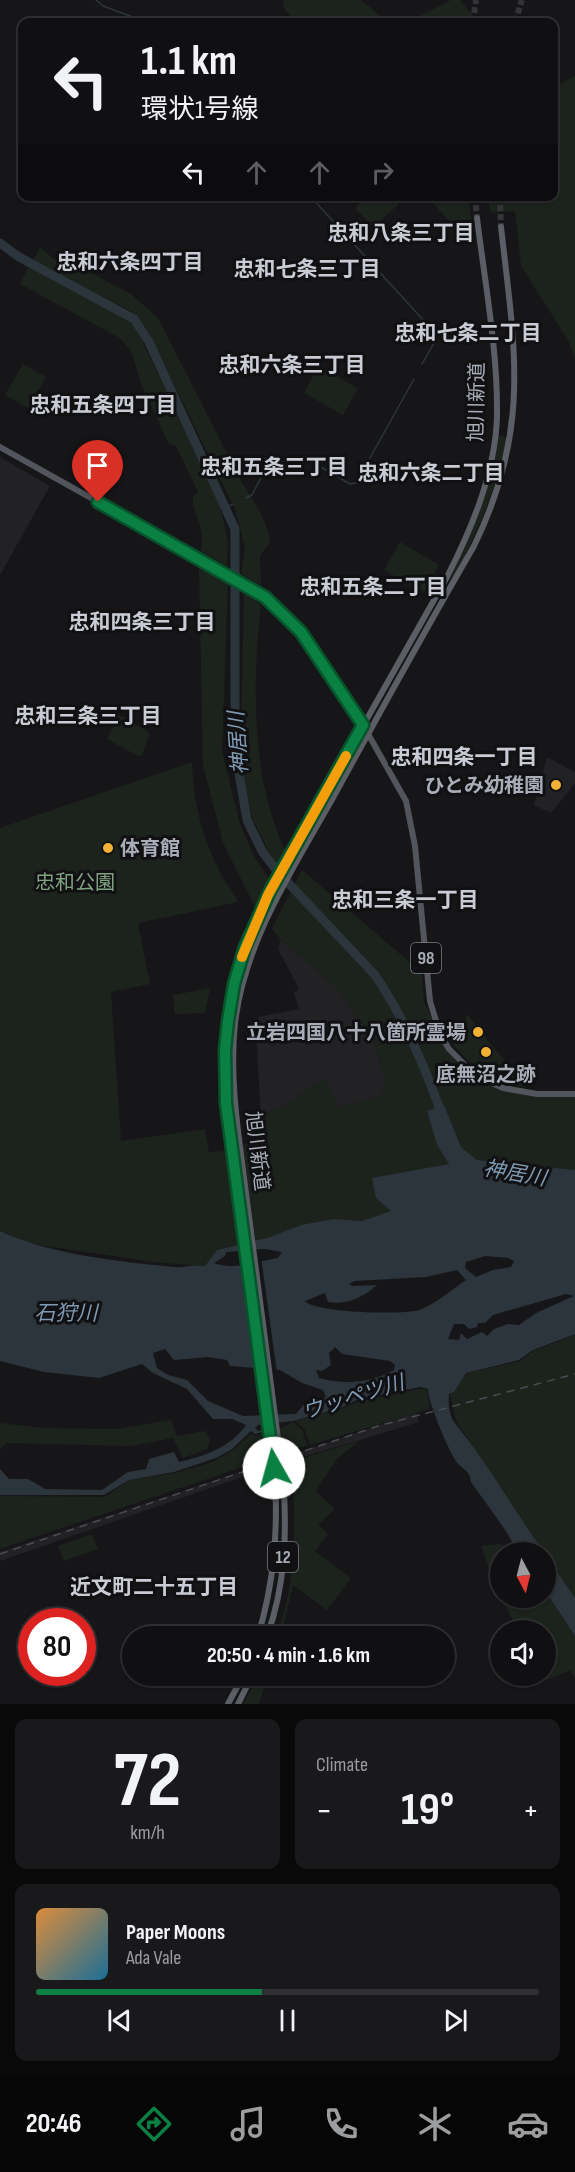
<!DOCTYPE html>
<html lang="en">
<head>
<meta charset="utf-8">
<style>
	:root { --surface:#101012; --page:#19191b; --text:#f1f3f6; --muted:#9c9d9f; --line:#303032; --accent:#0b8043 }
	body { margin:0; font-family:"Sofia Sans Condensed","Noto Sans JP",sans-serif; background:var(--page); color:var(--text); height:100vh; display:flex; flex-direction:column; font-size:22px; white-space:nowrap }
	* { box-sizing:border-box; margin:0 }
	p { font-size:20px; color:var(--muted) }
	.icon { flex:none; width:33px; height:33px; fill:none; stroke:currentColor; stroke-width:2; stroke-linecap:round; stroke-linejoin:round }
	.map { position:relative; height:1704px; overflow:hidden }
	.details { display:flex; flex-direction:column; gap:15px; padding:15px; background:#09090a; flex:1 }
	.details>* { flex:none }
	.banner { position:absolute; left:18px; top:18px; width:540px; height:183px; border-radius:12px; box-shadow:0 2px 4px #0004,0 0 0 2px var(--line); background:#101012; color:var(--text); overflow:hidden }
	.needle { width:39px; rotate:173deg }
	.buttons { position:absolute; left:490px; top:1542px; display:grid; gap:12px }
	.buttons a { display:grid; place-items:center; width:66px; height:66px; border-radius:50%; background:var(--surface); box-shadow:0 2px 4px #0004,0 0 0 2px var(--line); font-size:30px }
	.speed { position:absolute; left:18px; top:1608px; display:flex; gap:12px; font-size:30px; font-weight:700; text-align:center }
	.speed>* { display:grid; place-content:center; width:78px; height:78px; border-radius:50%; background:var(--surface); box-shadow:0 2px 4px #0004,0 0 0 2px var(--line); line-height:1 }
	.speed .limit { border:9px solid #d22; background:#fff; color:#111 }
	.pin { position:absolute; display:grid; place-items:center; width:51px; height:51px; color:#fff; margin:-62px -26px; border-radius:50% 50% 50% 0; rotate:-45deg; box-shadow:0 0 6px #0007 }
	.pin .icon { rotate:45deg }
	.me { position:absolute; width:66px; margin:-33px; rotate:353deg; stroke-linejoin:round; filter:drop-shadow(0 0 4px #0008) }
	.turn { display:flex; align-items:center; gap:21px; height:126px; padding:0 24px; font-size:27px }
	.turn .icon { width:78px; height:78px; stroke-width:2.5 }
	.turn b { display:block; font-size:42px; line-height:51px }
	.lanes { display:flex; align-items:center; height:57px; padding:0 24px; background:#0003; justify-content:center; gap:30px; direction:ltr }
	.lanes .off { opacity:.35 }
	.big { font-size:45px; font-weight:700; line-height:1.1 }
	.details .tile { flex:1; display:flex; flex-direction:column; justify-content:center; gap:9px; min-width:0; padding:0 21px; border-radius:12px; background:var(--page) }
	.details .dial { align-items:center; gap:0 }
	.dial b { font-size:78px; line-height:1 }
	.song { display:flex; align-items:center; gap:18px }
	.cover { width:72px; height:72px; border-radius:9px; background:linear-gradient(135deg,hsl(30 70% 55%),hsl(200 70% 35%)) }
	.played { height:6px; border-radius:3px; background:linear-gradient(90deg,var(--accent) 45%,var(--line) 45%) }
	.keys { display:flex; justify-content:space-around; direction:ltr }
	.heat { display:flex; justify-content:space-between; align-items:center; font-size:33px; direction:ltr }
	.details .tiles { flex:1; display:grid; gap:15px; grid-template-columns:1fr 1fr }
	.tile:last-child { grid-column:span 2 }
	.trip { position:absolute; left:122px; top:1626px; width:333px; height:60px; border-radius:30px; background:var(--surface); box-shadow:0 2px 4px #0004,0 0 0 2px var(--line); font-weight:700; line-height:60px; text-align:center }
	.menu { display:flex; height:96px; justify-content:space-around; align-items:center; background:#060607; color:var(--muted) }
	.menu .icon { width:42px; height:42px }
	.menu .active { color:var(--accent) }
	.menu b { font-size:27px; color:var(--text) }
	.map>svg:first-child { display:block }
	.built { fill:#222225 }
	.green { fill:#1c231d }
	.water { fill:#2c353c; fill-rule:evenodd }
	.pier { fill:#161618 }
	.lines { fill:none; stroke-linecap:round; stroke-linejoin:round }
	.stream { stroke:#2c353c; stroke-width:1.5 }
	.river { stroke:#2c353c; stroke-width:9 }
	.trunk-tunnel { stroke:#333438; stroke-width:6; stroke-dasharray:6 3; stroke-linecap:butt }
	.primary { stroke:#53555c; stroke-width:6 }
	.trunk { stroke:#5b5e65; stroke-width:6 }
	.rail { stroke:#4a4c52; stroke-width:1.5; stroke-dasharray:8 6; stroke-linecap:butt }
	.trunk-bridge { stroke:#5b5e65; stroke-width:6 }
	.route-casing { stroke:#07532c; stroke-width:15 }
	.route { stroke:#0b8043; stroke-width:10 }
	.slow { stroke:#f59e0b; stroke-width:10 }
	.poi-dot { fill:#f2b134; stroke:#111113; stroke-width:2 }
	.labels { text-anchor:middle; stroke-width:6; stroke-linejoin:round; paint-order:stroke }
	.shield { fill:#111113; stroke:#7b7e86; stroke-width:1.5 }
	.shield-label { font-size:18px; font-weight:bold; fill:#a8adb8 }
	.street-label { font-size:20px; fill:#a8adb8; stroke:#111113 }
	.poi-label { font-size:20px; font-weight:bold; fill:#a8adb8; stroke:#111113; text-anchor:end }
	.park-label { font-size:20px; fill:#7fa381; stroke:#111113 }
	.neighbourhood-label { font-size:21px; font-weight:bold; fill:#c9ccd4; stroke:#111113 }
	.water-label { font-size:21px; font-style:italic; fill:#7f9bb3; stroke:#111113 }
</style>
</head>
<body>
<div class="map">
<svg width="575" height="1704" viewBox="0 0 575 1704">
	<rect width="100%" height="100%" fill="#161618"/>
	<g class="built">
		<path d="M0,457L50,486L0,575Z"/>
		<path d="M547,757L575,772V783L551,813L534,805Z"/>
		<path d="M281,940L334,985L373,1038L386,1082L382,1095L340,1108L324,1078L283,1107L261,1116L256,1031L258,1017L299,1009L294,992L299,989L278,949Z"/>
		<path d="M416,1413L419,1422L277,1465L0,1561V1552Z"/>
	</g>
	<g class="green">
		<path d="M283,0H361L388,22H295L284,8Z"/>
		<path d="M451,0H460L478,22H408Z"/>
		<path d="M575,76V359L568,340L521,266L515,211L491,213L487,197L554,196V87Z"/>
		<path d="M367,197H392L399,204L373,227L355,208Z"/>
		<path d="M428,197H468L473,232L461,235Z"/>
		<path d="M40,247L55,260L70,267L74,264L131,294L158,318L241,481C253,500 267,519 270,542L260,556L261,585L241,574L245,548L235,509L149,333L133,312L33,261Z"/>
		<path d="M28,267L129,321L136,329L199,456L220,506L228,542L227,566L201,551C206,524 192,517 193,496L198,492L176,446L169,444L142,386L131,351L120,338L20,284Z"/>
		<path d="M23,364L46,377L28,408L5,395Z"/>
		<path d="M319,366L358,388L343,415L304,393Z"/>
		<path d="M499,435L507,438C496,489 478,533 453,578L451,577L483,502Z"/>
		<path d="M400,542L439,565L424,592L384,570Z"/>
		<path d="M199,565L228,581L222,751L240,824L254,856L270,880L256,909L223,843L203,765Z"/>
		<path d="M244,593L261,605C252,683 251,781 286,852L277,868L253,820L244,786L241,737Z"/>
		<path d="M119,715L147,731L149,736L142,755L138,756L107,739Z"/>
		<path d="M192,762C193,802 202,838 221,874C226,884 234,892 238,902L138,923L150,984L111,992L121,1141L205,1129L209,1152L227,1151L254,1141L261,1116L283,1107L324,1078L340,1108L382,1095L386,1082L373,1038L334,985L281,940L272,928L302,870L414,966L421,965L424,1002L440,1034L475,1075L521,1093L575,1094V1170L477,1160L461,1147L444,1105L427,1111L437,1145L449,1164L392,1211L362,1221L333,1219L301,1225L267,1238L217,1250L205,1266L152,1262L27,1243L0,1230V828Z"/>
		<path d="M210,988L205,1013L175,1014L173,995Z"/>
		<path d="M467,1014L519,1079L525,1087C492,1084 465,1062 446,1035L462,1027Z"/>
		<path d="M575,1335V1599L456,1421L450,1395L467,1373L520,1361L535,1350Z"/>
		<path d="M420,1389L427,1390L430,1409L310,1445L305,1430L295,1421L341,1409L360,1401Z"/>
		<path d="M171,1420L177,1436L203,1431L207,1433L210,1441L207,1449L183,1458L173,1438L131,1446L6,1443L0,1450V1423L44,1428L117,1429Z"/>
		<path d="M293,1421L304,1432L303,1436L308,1445L0,1549V1496L105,1497L129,1480L175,1473L213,1462L233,1450L251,1434L255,1436L289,1425Z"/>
		<path d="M359,1441L337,1459L315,1491L335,1509L318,1525L328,1534L315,1551L351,1578L327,1610L293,1585L281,1636H276C296,1588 298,1514 290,1462Z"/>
		<path d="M92,1534L98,1549L64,1561L58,1546Z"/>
		<path d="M499,1544L517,1552H501V1598H546V1592L575,1636V1678L570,1670L547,1680L544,1676L546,1630H519L498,1594L481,1546Z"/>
		<path d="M259,1676H277L275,1679L268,1677L259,1704H243Z"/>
	</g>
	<g class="water">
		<path d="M444,1105L461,1147L477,1160L575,1170V1334L533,1350L519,1360L466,1373L454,1392L449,1394C448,1402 449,1415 454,1422C487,1462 513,1509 544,1552H518L506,1531L471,1482C470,1472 465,1470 458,1464C450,1455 428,1402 428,1389L420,1387L359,1399L341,1408L293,1421L258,1425L255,1428L258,1431L264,1429L263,1432L255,1434L251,1431L232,1449L216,1458L174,1472L129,1480L104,1495H0V1469L9,1479H28L45,1489L102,1490L128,1472L146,1469L149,1459L174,1452L179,1462C204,1456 230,1448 246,1425L232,1419H213L187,1389L153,1373L142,1364L99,1378L44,1372L0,1361V1231C52,1255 116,1261 173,1267C184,1268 194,1264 205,1266L217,1250L267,1238L301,1225L333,1219L362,1221L391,1211L376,1198L372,1178L449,1164L437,1145L427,1111ZM265,1249L282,1252L278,1258C257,1261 234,1271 214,1263L225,1256L226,1252ZM485,1256L508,1258L514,1261L511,1267L493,1270L476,1277L465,1268L466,1262ZM457,1270L466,1280C451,1290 436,1304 419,1310C403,1315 315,1313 305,1301L325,1293L328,1302C347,1305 362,1298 377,1285L353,1286L349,1284L355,1281L426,1277ZM566,1294L574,1296L536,1313L519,1325L508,1324L494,1329L487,1336L482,1332L467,1339L461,1333L459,1340L448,1339L454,1324H464L469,1329L477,1327L478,1323H485L493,1315ZM335,1347L342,1354L390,1361L395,1365L394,1370C371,1383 345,1385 319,1378L316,1370L322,1371L331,1365L329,1353ZM165,1349L174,1360L208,1357L227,1360L230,1366L280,1370L302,1383L323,1390L326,1397L304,1404L296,1414L243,1416L208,1401L187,1380L168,1375L157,1368L153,1353Z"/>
		<path d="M546,1556L575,1598V1636L546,1592Z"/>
	</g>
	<path class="pier" d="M261,1257L277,1373L255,1369L241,1262Z"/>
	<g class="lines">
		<g class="stream">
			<path d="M96,0L103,6L146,22"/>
			<path d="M310,196L436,334L437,338L422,364"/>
			<path d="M246,498L252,495L268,464L273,462H312L350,484L356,483L414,379"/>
			<path d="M227,507L233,504"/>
		</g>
		<path class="river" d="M0,243L19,257L134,319L149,342L235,529V750L247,820L262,851L277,871L375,975C405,1019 426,1069 443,1118"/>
		<g class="trunk-tunnel">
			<path d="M473,22L476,0"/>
			<path d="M515,22L522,0"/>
			<path d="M475,196L477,218"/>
			<path d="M500,196L501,227"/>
		</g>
		<path class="primary" d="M0,447L252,588L288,618L313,648L363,725L406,801L415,846L430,1001L440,1034L449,1049L475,1075L503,1088L537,1094H575"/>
		<g class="trunk">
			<path d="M242,1163C236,1117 230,1070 235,1023C245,940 294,867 334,796C380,712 426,629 474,546C531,429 515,350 501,227"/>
			<path d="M234,1164C226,1104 219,1043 234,983C251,915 289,855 324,795C365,722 406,649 447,577C472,528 495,473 497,417C498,351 485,284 477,218"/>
			<path d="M258,1636C274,1583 278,1533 275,1477"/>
			<path d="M267,1636C286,1585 287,1530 283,1477"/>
			<path d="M228,1704L243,1676"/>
			<path d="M238,1704L252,1676"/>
		</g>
		<path class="rail" d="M0,1554L378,1426L575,1374"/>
		<g class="trunk-bridge">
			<path d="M242,1163L283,1477"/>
			<path d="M234,1164L275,1477"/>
		</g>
	</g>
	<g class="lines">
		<defs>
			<path id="route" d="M98,502L265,597L301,632L363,725L270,891L245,947L234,984L228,1021L225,1050L226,1103L274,1468"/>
		</defs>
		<use href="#route" class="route-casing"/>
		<use href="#route" class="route"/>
		<path class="slow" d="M242,957L268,895L346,756"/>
	</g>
	<g class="poi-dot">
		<circle cx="556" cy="785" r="6"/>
		<circle cx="108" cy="848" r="6"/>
		<circle cx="478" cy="1032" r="6"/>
		<circle cx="486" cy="1052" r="6"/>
	</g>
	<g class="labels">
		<g class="shield">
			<rect x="411" y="943" width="30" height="30" rx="4.5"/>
			<rect x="268" y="1542" width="30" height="30" rx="4.5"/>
		</g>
		<g class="shield-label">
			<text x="426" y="964">98</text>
			<text x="283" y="1563">12</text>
		</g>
		<g class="street-label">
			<text transform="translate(476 402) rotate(-89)" y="7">旭川新道</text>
			<text transform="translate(258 1151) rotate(83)" y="7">旭川新道</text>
		</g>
		<g class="poi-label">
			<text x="544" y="792">ひとみ幼稚園</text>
			<text x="120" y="855" text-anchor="start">体育館</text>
			<text x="466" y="1039">立岩四国八十八箇所霊場</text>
			<text x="486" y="1081" text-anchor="middle">底無沼之跡</text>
		</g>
		<g class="park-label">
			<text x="75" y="889">忠和公園</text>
		</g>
		<g class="neighbourhood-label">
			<text x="401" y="240">忠和八条三丁目</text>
			<text x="130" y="269">忠和六条四丁目</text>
			<text x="307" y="276">忠和七条三丁目</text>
			<text x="468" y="340">忠和七条二丁目</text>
			<text x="292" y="372">忠和六条三丁目</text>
			<text x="103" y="412">忠和五条四丁目</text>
			<text x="274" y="474">忠和五条三丁目</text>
			<text x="431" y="480">忠和六条二丁目</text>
			<text x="373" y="594">忠和五条二丁目</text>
			<text x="142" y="629">忠和四条三丁目</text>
			<text x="88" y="723">忠和三条三丁目</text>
			<text x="464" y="764">忠和四条一丁目</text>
			<text x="405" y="907">忠和三条一丁目</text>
			<text x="154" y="1594">近文町二十五丁目</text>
		</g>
		<g class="water-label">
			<text transform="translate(238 743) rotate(-94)" y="7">神居川</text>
			<text transform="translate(515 1173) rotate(10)" y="7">神居川</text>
			<text x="66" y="1320">石狩川</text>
			<text transform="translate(353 1397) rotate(-17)" y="7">ウッペツ川</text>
		</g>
	</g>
</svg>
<div class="buttons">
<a><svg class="needle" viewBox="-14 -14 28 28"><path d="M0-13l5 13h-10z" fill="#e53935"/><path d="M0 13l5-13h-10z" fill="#9c9d9f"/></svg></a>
<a><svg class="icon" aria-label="sound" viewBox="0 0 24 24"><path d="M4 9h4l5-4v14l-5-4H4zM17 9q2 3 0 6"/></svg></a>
</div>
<div class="speed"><div class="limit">80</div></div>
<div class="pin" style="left:98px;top:502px;background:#d93025"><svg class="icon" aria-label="arrive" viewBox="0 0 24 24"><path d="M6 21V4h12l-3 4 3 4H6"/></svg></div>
<svg class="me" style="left:274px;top:1468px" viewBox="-20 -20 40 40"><circle r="19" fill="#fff"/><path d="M0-13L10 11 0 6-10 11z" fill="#0b8043"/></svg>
<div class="trip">20:50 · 4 min · 1.6 km</div>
<div class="banner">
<div class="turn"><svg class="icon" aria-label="left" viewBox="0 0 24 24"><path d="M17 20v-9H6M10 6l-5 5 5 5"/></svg><div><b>1.1 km</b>環状1号線</div></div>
<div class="lanes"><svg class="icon" aria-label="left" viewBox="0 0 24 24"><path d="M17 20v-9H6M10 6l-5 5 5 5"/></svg><svg class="icon off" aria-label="ahead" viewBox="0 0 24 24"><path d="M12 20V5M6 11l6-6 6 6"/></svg><svg class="icon off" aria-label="ahead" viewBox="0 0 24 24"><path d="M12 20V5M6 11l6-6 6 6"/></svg><svg class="icon off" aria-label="right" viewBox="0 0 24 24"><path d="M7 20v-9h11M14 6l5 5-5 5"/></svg></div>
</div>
</div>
<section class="details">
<div class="tiles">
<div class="tile dial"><b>72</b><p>km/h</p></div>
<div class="tile"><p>Climate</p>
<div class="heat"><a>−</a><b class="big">19°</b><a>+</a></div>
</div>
<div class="tile">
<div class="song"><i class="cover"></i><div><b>Paper Moons</b><p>Ada Vale</p></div></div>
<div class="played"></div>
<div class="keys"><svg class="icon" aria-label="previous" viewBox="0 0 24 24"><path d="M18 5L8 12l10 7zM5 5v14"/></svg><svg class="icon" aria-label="pause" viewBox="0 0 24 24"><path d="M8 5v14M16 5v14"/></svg><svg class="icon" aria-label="next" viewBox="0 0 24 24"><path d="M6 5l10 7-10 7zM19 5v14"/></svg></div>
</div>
</div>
</section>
<nav class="menu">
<b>20:46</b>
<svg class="icon active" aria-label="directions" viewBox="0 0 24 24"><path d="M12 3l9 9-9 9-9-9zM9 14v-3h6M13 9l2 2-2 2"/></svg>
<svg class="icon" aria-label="music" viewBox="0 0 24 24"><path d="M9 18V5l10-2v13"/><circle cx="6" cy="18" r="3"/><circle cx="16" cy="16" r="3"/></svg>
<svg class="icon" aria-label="phone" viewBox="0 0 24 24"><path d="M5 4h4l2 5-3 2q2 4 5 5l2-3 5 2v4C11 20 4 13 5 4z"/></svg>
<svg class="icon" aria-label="climate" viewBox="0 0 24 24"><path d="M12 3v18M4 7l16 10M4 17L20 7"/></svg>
<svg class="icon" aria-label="car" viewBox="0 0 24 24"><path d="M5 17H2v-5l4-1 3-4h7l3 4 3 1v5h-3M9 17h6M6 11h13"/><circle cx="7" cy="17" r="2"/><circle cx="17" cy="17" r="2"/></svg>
</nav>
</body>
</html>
